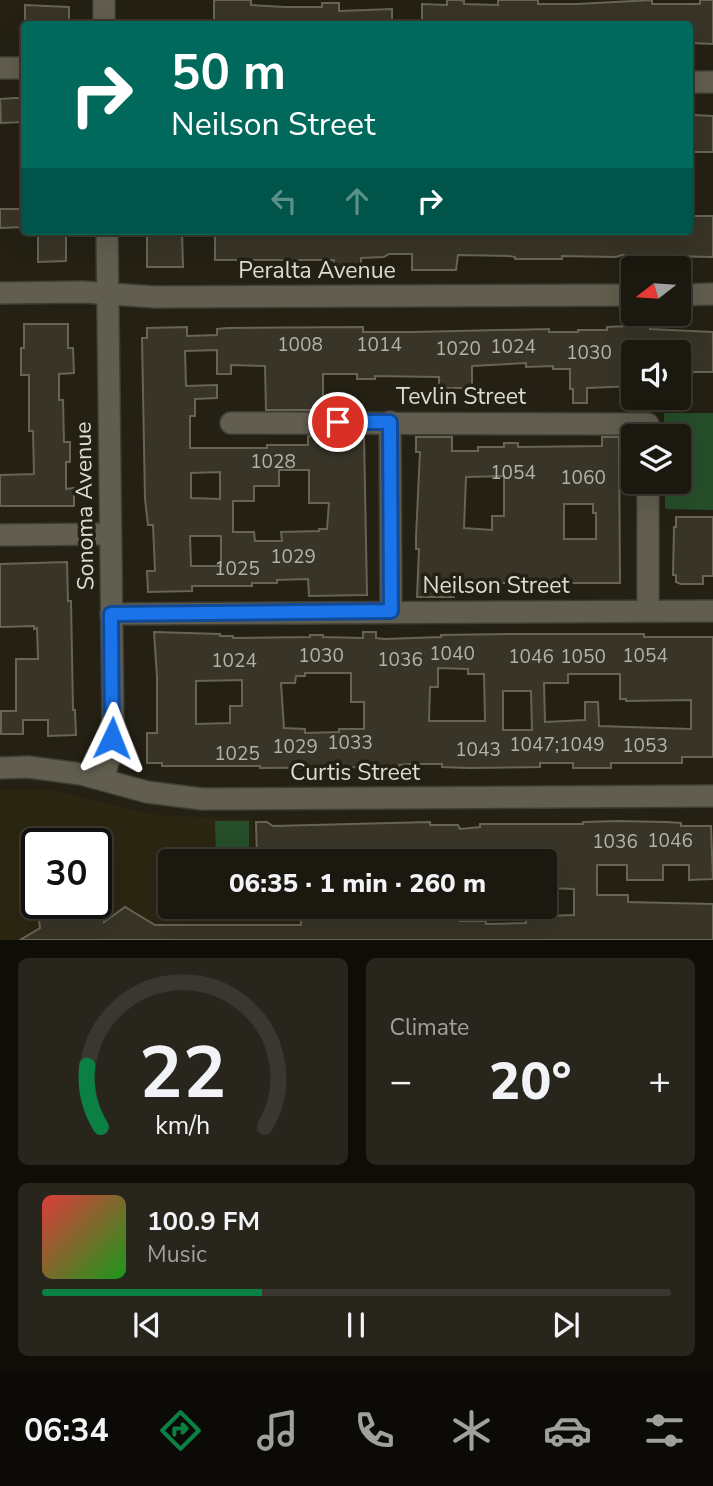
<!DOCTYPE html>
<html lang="en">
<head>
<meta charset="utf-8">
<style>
	:root { --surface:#1b180f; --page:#28251d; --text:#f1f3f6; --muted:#a0a09e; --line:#39372f; --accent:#0b8043 }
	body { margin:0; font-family:"Nunito Sans",sans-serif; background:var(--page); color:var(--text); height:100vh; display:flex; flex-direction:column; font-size:26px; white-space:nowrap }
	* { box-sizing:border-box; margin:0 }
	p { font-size:23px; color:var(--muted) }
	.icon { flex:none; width:38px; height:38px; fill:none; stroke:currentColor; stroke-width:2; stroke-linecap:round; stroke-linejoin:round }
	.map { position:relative; height:940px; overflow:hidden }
	.drawer { display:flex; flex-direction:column; gap:18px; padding:18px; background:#0f0d08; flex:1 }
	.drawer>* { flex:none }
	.top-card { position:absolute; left:21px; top:21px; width:672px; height:214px; border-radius:7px; box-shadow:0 7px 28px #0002,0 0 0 2px var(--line); background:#00695c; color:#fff; overflow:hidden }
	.needle { width:46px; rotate:253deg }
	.fabs { position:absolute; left:621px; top:256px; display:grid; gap:14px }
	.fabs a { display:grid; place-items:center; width:70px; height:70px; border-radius:7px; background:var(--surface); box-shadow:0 7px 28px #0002,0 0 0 2px var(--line); font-size:35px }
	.speed { position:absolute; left:21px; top:828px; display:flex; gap:14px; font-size:35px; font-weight:700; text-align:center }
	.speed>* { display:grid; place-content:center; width:91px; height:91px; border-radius:50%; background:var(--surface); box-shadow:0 7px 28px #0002,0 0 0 2px var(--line); line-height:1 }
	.speed .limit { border:4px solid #111; border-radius:10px; background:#fff; color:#111 }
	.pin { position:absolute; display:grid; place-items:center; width:60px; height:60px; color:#fff; margin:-30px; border:4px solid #fff; border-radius:50%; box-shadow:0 2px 7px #0007 }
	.me { position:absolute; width:77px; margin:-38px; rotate:2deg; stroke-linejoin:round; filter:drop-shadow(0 0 5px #0008) }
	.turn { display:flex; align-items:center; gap:24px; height:147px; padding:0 35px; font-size:32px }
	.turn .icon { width:91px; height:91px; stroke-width:2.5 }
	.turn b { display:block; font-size:49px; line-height:60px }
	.lanes { display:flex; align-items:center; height:66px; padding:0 35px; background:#0003; justify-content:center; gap:35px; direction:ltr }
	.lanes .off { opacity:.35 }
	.big { font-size:52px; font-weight:800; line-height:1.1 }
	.drawer .card { flex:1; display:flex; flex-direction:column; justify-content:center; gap:10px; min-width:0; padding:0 24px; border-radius:10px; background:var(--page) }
	.drawer .dial { align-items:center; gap:0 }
	.dial svg { height:182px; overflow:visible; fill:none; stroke:var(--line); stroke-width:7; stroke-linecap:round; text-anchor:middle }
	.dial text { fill:var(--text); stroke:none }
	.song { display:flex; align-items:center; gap:21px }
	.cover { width:84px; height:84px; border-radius:10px; background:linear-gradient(135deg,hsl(0 70% 55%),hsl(120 70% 35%)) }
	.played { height:7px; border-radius:4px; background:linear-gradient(90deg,var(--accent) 35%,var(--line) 35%) }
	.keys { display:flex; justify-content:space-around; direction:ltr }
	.heat { display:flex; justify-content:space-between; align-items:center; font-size:38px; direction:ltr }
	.drawer .tiles { flex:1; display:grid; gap:18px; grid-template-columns:1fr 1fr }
	.card:last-child { grid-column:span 2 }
	.trip { position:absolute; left:158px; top:849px; width:399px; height:70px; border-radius:7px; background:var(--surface); box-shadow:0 7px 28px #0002,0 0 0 2px var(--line); font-weight:800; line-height:70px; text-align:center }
	.menu { display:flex; height:112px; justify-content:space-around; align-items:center; background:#0b0a06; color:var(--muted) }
	.menu .icon { width:49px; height:49px }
	.menu .on { color:var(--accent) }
	.menu b { font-size:32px; color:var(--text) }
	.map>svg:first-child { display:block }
	.built { fill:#2b2612; fill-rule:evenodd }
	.green { fill:#264e2a }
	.building { fill:#383427; stroke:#676455; stroke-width:2; fill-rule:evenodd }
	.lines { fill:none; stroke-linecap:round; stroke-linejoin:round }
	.minor-casing { stroke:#3f3c34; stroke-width:24 }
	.minor { stroke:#615e4f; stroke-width:21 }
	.route-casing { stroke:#114b97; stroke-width:18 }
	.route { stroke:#1a73e8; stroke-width:12 }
	.labels { text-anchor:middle; stroke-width:7; stroke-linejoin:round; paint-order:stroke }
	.number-label { font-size:19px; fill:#b4b1a8 }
	.street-label { font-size:23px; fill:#dddbd3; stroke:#242014 }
</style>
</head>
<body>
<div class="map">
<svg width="713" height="940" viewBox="0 0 713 940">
	<rect width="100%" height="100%" fill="#242014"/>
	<path class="built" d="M0,790H52L155,815L253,819L254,861H170V906L325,907L326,940H0ZM37,844H96V903H37Z"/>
	<g class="green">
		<path d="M664,413H713V510L665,509V481H679V436H664Z"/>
		<path d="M215,821H249V857H216Z"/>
	</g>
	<g class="building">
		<path d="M214,0H251V5L285,7H322V3H339V11L392,9V24H214Z"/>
		<path d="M447,0H460L464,1V4L498,5V0H538V4H577L652,0V4H700V0H713V44L690,43V24H422V4L447,5Z"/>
		<path d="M25,5L69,7V24H25Z"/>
		<path d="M15,98H24V122L1,123L0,99Z"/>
		<path d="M696,115L713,116V152H690V116Z"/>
		<path d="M0,209H24V227L0,228Z"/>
		<path d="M690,216H713V257L622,255L616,257L562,256V259H515V257L509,256L458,255L456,270H412V254H389L384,257L361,258V265H353V272L333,271L334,260H215V231H690Z"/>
		<path d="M38,231H66V261L38,262Z"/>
		<path d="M147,231H182L183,267H147Z"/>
		<path d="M24,324H68V348H73L74,373L59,374V400H63L64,442H70V462H66V489L74,488V506H0V475L34,474L33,431H29V375H21V348H24Z"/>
		<path d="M650,325V329L713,332V372H679V352H634V386L587,388V403H573V389H570V369H553V366L526,367V363L472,366V388H439V377L375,376V379H357V374H323V410H266L265,366L231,365V374H217V350L185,351L186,386L217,385V398L195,399V416H190V448H267V445H308V436H364L367,595L309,596L308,579L277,580V583H252V586H192V591L148,592L147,571H155L153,525H148L145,499L142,338H147V328L187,327V336L217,335V329L227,328L363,327V332H414L549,329V332H578V330H607V327ZM279,470H309V503H329L327,529H319V531L281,532L282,541H255L254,532H233V501H254V486H279ZM220,472V499L191,498V473ZM190,536H221V566H191Z"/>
		<path d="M416,437H452V451H478V447H504V443H518V447L602,446V437H619L620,583H476V593L454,594V597H417L419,549H416V537L420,452H416ZM504,476V516H492V530L464,528L466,477ZM564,504H593V513H596V539H564Z"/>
		<path d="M676,517H713V576H703V584H681L676,582V575H673L674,527H676Z"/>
		<path d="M67,562L68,601H71L73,710H75L76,735L48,736V720H23V734H1V711H16V659H38L37,628L34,629V626L0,627V564Z"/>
		<path d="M154,632L220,634V636H233V638L310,637V635H323V637L363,638V632H376V638L385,639L441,637V635L508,634H644V637H713V757H682V763H611V768H573V763H540V767L469,768L442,767V764H410L399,765V767L260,768V766H162V763H147V733H157V677ZM438,668L468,669V674H484L485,721H429L430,687H438ZM305,673H351V702H364V729H339V732L305,733V729L284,728L281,683H295L296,676H305ZM568,674H620V699H626V701L691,700V729L599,726L598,702H585V720L545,722L544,683H568ZM242,680V706H230V723L196,724V681ZM503,691H531L532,730H503Z"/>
		<path d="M618,821L667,822L681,823V826H711L713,879L689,880V865H663V880H627V865H597V895H628V902L713,904V940H20L40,928L39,920L55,911V903H104V922L125,907L155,925H301V906H347V915L373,914V917L460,918V921H486V924L526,923V906H543V916L574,915V889L548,888L547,860L257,861L256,822H267L273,826L430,822V825H458L460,829L480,827V824H583V822Z"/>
	</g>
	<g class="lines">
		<defs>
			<g id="minor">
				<path d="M104,0V24"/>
				<path d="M0,68H24"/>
				<path d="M690,82H713"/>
				<path d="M0,293L83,292L155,297L634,295"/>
				<path d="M679,295L713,294"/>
				<path d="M390,422L391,611"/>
				<path d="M231,423L648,424V436"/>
				<path d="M648,481V611"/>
				<path d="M0,535L110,534"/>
				<path d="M111,614L713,611"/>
				<path d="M0,768L28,767L81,774L147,792L202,799L713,796"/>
				<path d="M103,780L111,752L113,724L107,231"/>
			</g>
		</defs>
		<use href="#minor" class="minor-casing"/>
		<use href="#minor" class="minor"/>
	</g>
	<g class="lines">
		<defs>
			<path id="route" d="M112,738L111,614L391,611L390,422H338"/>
		</defs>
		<use href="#route" class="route-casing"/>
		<use href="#route" class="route"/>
	</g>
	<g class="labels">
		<g class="number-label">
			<text x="300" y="351">1008</text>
			<text x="379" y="351">1014</text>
			<text x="513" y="353">1024</text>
			<text x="458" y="355">1020</text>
			<text x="589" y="359">1030</text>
			<text x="273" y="468">1028</text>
			<text x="513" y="479">1054</text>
			<text x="583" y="484">1060</text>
			<text x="293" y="563">1029</text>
			<text x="237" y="575">1025</text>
			<text x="452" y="660">1040</text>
			<text x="321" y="662">1030</text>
			<text x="645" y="662">1054</text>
			<text x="531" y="663">1046</text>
			<text x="583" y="663">1050</text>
			<text x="400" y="666">1036</text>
			<text x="234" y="667">1024</text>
			<text x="350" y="749">1033</text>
			<text x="557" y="751">1047;1049</text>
			<text x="645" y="752">1053</text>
			<text x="295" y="753">1029</text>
			<text x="478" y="756">1043</text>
			<text x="237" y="760">1025</text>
			<text x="670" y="847">1046</text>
			<text x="615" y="848">1036</text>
		</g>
		<g class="street-label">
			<text x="317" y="278">Peralta Avenue</text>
			<text x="461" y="404">Tevlin Street</text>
			<text transform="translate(84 506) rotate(-91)" y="8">Sonoma Avenue</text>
			<text x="496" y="593">Neilson Street</text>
			<text x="355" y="780">Curtis Street</text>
		</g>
	</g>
</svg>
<div class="fabs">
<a><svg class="needle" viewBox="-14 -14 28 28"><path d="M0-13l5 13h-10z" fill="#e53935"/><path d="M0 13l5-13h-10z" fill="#a0a09e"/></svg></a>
<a><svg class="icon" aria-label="sound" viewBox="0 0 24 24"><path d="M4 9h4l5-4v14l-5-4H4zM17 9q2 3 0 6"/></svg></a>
<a><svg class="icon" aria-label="layers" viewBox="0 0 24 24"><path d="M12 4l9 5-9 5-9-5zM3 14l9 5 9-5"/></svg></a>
</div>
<div class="speed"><div class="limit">30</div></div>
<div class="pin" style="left:338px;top:422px;background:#d93025"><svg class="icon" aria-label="arrive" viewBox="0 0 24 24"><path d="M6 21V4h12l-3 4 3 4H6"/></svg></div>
<svg class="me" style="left:112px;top:738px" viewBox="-20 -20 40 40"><path d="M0-17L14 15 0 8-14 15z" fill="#1a73e8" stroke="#fff" stroke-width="4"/></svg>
<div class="trip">06:35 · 1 min · 260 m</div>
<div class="top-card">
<div class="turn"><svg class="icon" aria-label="right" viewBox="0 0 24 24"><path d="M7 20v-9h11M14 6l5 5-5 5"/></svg><div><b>50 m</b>Neilson Street</div></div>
<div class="lanes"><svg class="icon off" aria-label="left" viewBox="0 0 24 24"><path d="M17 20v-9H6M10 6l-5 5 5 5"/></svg><svg class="icon off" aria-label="ahead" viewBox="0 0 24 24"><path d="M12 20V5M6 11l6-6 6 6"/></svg><svg class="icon" aria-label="right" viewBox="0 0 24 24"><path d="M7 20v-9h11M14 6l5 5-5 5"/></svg></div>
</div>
</div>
<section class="drawer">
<div class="tiles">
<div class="card dial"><svg viewBox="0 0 100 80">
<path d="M14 69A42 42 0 1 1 86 69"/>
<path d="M14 69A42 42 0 0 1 8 42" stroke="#0b8043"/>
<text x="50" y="56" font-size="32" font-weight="700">22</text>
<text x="50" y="72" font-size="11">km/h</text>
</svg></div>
<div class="card"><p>Climate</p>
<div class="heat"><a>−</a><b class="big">20°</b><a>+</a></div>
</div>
<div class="card">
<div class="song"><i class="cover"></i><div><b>100.9 FM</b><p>Music</p></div></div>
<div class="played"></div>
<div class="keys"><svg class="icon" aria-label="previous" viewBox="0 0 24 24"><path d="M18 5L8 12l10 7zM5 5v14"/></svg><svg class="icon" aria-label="pause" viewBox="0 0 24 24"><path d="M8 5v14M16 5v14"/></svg><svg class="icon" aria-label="next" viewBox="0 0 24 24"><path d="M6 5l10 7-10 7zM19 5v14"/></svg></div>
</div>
</div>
</section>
<nav class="menu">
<b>06:34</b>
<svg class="icon on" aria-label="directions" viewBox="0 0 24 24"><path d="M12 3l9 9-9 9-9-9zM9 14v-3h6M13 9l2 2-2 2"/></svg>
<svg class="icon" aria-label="music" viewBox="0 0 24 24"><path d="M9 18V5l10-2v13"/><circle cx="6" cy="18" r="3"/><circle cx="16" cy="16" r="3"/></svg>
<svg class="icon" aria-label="phone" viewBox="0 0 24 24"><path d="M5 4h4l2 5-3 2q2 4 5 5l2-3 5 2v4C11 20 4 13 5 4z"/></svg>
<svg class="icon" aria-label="climate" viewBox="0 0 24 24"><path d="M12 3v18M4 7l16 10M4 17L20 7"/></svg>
<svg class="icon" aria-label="car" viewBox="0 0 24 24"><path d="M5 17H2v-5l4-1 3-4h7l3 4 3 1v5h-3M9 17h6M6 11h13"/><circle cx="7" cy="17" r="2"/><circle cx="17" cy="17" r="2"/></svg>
<svg class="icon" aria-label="filters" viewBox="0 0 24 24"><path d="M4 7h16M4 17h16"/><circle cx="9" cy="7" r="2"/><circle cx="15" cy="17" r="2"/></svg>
</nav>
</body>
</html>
